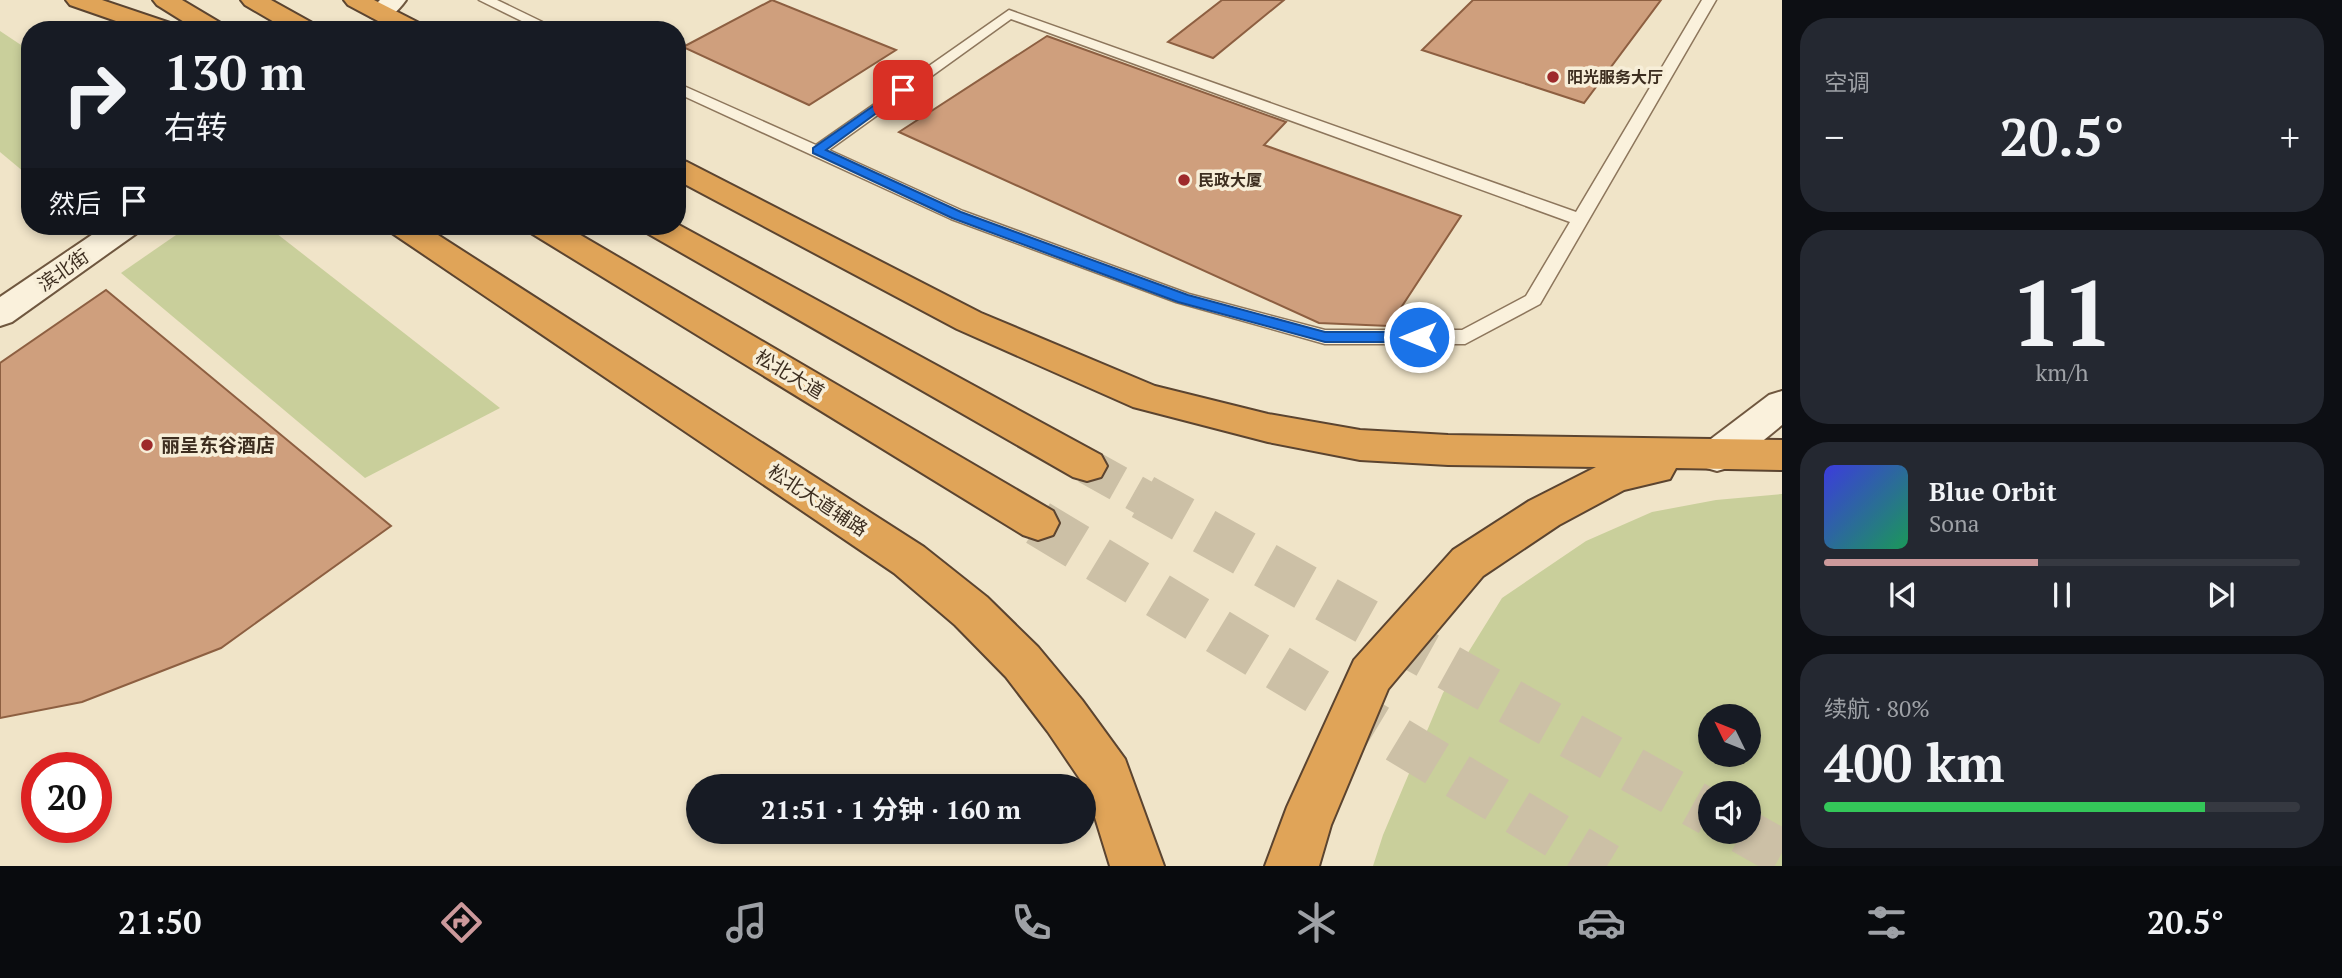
<!DOCTYPE html>
<html lang="zh">
<head>
<meta charset="utf-8">
<style>
	:root { --surface:#171b24; --page:#242831; --text:#f1f3f6; --muted:#9ea1a6; --line:#363941; --accent:#cc999b }
	body { margin:0; font-family:"PT Serif","Noto Sans SC",serif; background:var(--page); color:var(--text); height:100vh; display:flex; flex-direction:column; font-size:26px; white-space:nowrap }
	* { box-sizing:border-box; margin:0 }
	p { font-size:23px; color:var(--muted) }
	.icon { flex:none; width:38px; height:38px; fill:none; stroke:currentColor; stroke-width:2; stroke-linecap:round; stroke-linejoin:round }
	.map { position:relative; flex:1; overflow:hidden }
	.details { display:flex; flex-direction:column; gap:18px; padding:18px; background:#0d0f14; width:560px }
	.details>* { flex:none }
	.hud { position:absolute; left:21px; top:21px; width:665px; height:214px; border-radius:28px; box-shadow:0 4px 10px #0003; background:#171b24; color:var(--text); overflow:hidden }
	.needle { width:46px; rotate:313deg }
	.buttons { position:absolute; left:1698px; top:704px; display:grid; gap:14px }
	.buttons a { display:grid; place-items:center; width:63px; height:63px; border-radius:50%; background:var(--surface); box-shadow:0 4px 10px #0003; font-size:35px }
	.speed { position:absolute; left:21px; top:752px; display:flex; gap:14px; font-size:35px; font-weight:700; text-align:center }
	.speed>* { display:grid; place-content:center; width:91px; height:91px; border-radius:50%; background:var(--surface); box-shadow:0 4px 10px #0003; line-height:1 }
	.speed .limit { border:10px solid #d22; background:#fff; color:#111 }
	.pin { position:absolute; display:grid; place-items:center; width:60px; height:60px; color:#fff; margin:-30px; border-radius:14px; box-shadow:0 4px 10px #0006 }
	.me { position:absolute; width:77px; margin:-38px; rotate:270deg; stroke-linejoin:round; filter:drop-shadow(0 0 5px #0008) }
	.turn { display:flex; align-items:center; gap:24px; height:147px; padding:0 28px; font-size:32px }
	.turn .icon { width:91px; height:91px; stroke-width:2.5 }
	.turn b { display:block; font-size:49px; line-height:60px }
	.then { display:flex; align-items:center; height:66px; padding:0 28px; background:#0003; gap:14px; font-size:26px }
	.big { font-size:52px; font-weight:700; line-height:1.1 }
	.details .tile { flex:1; display:flex; flex-direction:column; justify-content:center; gap:10px; min-width:0; padding:0 24px; border-radius:28px; background:var(--page) }
	.details .dial { align-items:center; gap:0 }
	.dial b { font-size:91px; line-height:1 }
	.song { display:flex; align-items:center; gap:21px }
	.cover { width:84px; height:84px; border-radius:10px; background:linear-gradient(135deg,hsl(240 70% 55%),hsl(150 70% 35%)) }
	.played { height:7px; border-radius:4px; background:linear-gradient(90deg,var(--accent) 45%,var(--line) 45%) }
	.keys { display:flex; justify-content:space-around; direction:ltr }
	.heat { display:flex; justify-content:space-between; align-items:center; font-size:38px; direction:ltr }
	.charge { height:10px; border-radius:5px; background:linear-gradient(90deg,#34c759 80%,var(--line) 0) }
	.trip { position:absolute; left:686px; top:774px; width:410px; height:70px; border-radius:35px; background:var(--surface); box-shadow:0 4px 10px #0003; font-weight:700; line-height:70px; text-align:center }
	.tab-bar { display:flex; height:112px; justify-content:space-around; align-items:center; background:#090b0e; color:var(--muted) }
	.tab-bar .icon { width:49px; height:49px }
	.tab-bar .active { color:var(--accent) }
	.tab-bar b { font-size:32px; color:var(--text) }
	main { display:flex; flex:1; min-height:0 }
	.map>svg:first-child { display:block }
	.green { fill:#c9cf9b; fill-rule:evenodd }
	.building { fill:#cf9f7d; stroke:#8d5f41; stroke-width:2 }
	.lines { fill:none; stroke-linecap:round; stroke-linejoin:round }
	.highway-tunnel-far1 { stroke:#ccc0a6; stroke-width:36; stroke-dasharray:36 18; stroke-linecap:butt }
	.highway-tunnel { stroke:#ccc0a6; stroke-width:46; stroke-dasharray:46 24; stroke-linecap:butt }
	.lane-casing { stroke:#8d765c; stroke-width:3 }
	.secondary-casing { stroke:#6f573f; stroke-width:4 }
	.highway-casing { stroke:#5b4430; stroke-width:4 }
	.lane { fill:#faf1dc; fill-rule:evenodd }
	.secondary { fill:#faf1dc; fill-rule:evenodd }
	.highway { fill:#e0a458; fill-rule:evenodd }
	.route { fill:#1a73e8; stroke:#114b97; stroke-width:2 }
	.poi-dot { fill:#9e2a2b; stroke:#f7eed8; stroke-width:2.5 }
	.labels { text-anchor:middle; stroke-width:7; stroke-linejoin:round; paint-order:stroke }
	.far-poi-label { font-size:16px; font-weight:bold; fill:#3d2e20; stroke:#f7eed8; text-anchor:start }
	.street-label { font-size:19px; fill:#3d2e20; stroke:#f7eed8 }
	.poi-label { font-size:19px; font-weight:bold; fill:#3d2e20; stroke:#f7eed8; text-anchor:start }
</style>
</head>
<body>
<main>
<div class="map">
<svg width="1782" height="866" viewBox="0 0 1782 866">
	<rect width="100%" height="100%" fill="#f0e4c8"/>
	<g class="green">
		<path d="M0,31L30,51V177L0,152Z"/>
		<path d="M189,226H267L500,408L365,478L121,273Z"/>
		<path d="M1782,494V866H1373L1383,835L1443,693L1502,598L1586,541L1652,512L1716,500ZM1710,716H1748V754H1710ZM1710,793H1748V831H1710Z"/>
	</g>
	<g class="building">
		<path d="M772,0L896,50L809,105L683,47Z"/>
		<path d="M1222,0H1284L1213,58L1168,42Z"/>
		<path d="M1473,0H1661L1584,103L1422,50Z"/>
		<path d="M1047,36L1286,122L1264,145L1461,216L1389,326L1319,323L899,132Z"/>
		<path d="M106,290L391,526L221,648L82,702L0,718V363Z"/>
	</g>
	<g class="lines">
		<path class="highway-tunnel-far1" d="M1087,466L1146,499"/>
		<g class="highway-tunnel">
			<path d="M1143,497L1710,813"/>
			<path d="M1038,523L1607,866"/>
			<path d="M1743,831L1782,853"/>
		</g>
		<defs>
			<g id="lane">
				<path d="M479,0H497L559,30H540Z"/>
				<path d="M1702,0H1716L1540,304L1465,344H1325L1176,302L951,219L677,93V83L816,145L1009,10L1576,212ZM1011,19L1570,222L1526,296L1462,330H1325L1189,294L963,211L829,150Z"/>
			</g>
			<g id="secondary">
				<path d="M380,0H406C397,13 387,21 371,17L368,12Z"/>
				<path d="M105,226H142L137,233L12,322L0,326V297Z"/>
				<path d="M1782,391V425L1731,467L1717,471L1703,467L1697,456L1703,445L1769,395Z"/>
			</g>
			<g id="highway">
				<path d="M66,0H102L176,25L179,30H142L70,5Z"/>
				<path d="M153,0H182L224,25L227,30H197L157,5Z"/>
				<path d="M241,0H271L316,25L319,30H288L245,5Z"/>
				<path d="M344,0H374L423,25L426,30H395L348,5Z"/>
				<path d="M677,159L687,162L981,313L1155,386L1268,414L1360,430L1448,435L1782,440V470L1676,468L1670,479L1624,490L1559,525L1483,576L1388,689L1331,825L1319,866H1265L1287,807L1354,660L1453,550L1529,501L1596,467L1448,465L1360,460L1268,442L1133,407L957,329L677,180Z"/>
				<path d="M677,224L1101,455L1107,466L1101,477L1087,481L1073,477L647,233L642,226H677Z"/>
				<path d="M387,226H424L924,547L987,597L1038,647L1082,700L1125,759L1164,866H1110L1086,788L1048,732L1006,677L955,625L894,573L392,233Z"/>
				<path d="M526,226H565L1053,511L1059,523L1053,535L1038,540L1023,535L531,233Z"/>
			</g>
		</defs>
		<use href="#lane" class="lane-casing"/>
		<use href="#secondary" class="secondary-casing"/>
		<use href="#highway" class="highway-casing"/>
		<use href="#lane" class="lane"/>
		<use href="#secondary" class="secondary"/>
		<use href="#highway" class="highway"/>
	</g>
	<path class="route" d="M899,88L908,90L826,150L961,212L1188,295L1325,332H1419L1426,337L1419,342H1325L1178,302L952,218L813,153V148Z"/>
	<g class="poi-dot">
		<circle cx="1553" cy="77" r="7"/>
		<circle cx="1184" cy="180" r="7"/>
		<circle cx="147" cy="445" r="7"/>
	</g>
	<g class="labels">
		<g class="far-poi-label">
			<text x="1567" y="83">阳光服务大厅</text>
			<text x="1198" y="186">民政大厦</text>
		</g>
		<g class="street-label">
			<text transform="translate(63 270) rotate(-35)" y="7">滨北街</text>
			<text transform="translate(790 374) rotate(31)" y="7">松北大道</text>
			<text transform="translate(818 500) rotate(33)" y="7">松北大道辅路</text>
		</g>
		<g class="poi-label">
			<text x="161" y="452">丽呈东谷酒店</text>
		</g>
	</g>
</svg>
<div class="buttons">
<a><svg class="needle" viewBox="-14 -14 28 28"><path d="M0-13l5 13h-10z" fill="#e53935"/><path d="M0 13l5-13h-10z" fill="#9ea1a6"/></svg></a>
<a><svg class="icon" aria-label="sound" viewBox="0 0 24 24"><path d="M4 9h4l5-4v14l-5-4H4zM17 9q2 3 0 6"/></svg></a>
</div>
<div class="speed"><div class="limit">20</div></div>
<div class="pin" style="left:903px;top:90px;background:#d93025"><svg class="icon" aria-label="arrive" viewBox="0 0 24 24"><path d="M6 21V4h12l-3 4 3 4H6"/></svg></div>
<svg class="me" style="left:1419px;top:337px" viewBox="-20 -20 40 40"><circle r="17" fill="#1a73e8" stroke="#fff" stroke-width="3"/><path d="M0-11L8 9 0 5-8 9z" fill="#fff"/></svg>
<div class="trip">21:51 · 1 分钟 · 160 m</div>
<div class="hud">
<div class="turn"><svg class="icon" aria-label="right" viewBox="0 0 24 24"><path d="M7 20v-9h11M14 6l5 5-5 5"/></svg><div><b>130 m</b>右转</div></div>
<div class="then">然后<svg class="icon" aria-label="arrive" viewBox="0 0 24 24"><path d="M6 21V4h12l-3 4 3 4H6"/></svg></div>
</div>
</div>
<section class="details">
<div class="tile"><p>空调</p>
<div class="heat"><a>−</a><b class="big">20.5°</b><a>+</a></div>
</div>
<div class="tile dial"><b>11</b><p>km/h</p></div>
<div class="tile">
<div class="song"><i class="cover"></i><div><b>Blue Orbit</b><p>Sona</p></div></div>
<div class="played"></div>
<div class="keys"><svg class="icon" aria-label="previous" viewBox="0 0 24 24"><path d="M18 5L8 12l10 7zM5 5v14"/></svg><svg class="icon" aria-label="pause" viewBox="0 0 24 24"><path d="M8 5v14M16 5v14"/></svg><svg class="icon" aria-label="next" viewBox="0 0 24 24"><path d="M6 5l10 7-10 7zM19 5v14"/></svg></div>
</div>
<div class="tile"><p>续航 · 80%</p><b class="big">400 km</b><div class="charge"></div></div>
</section>
</main>
<nav class="tab-bar">
<b>21:50</b>
<svg class="icon active" aria-label="directions" viewBox="0 0 24 24"><path d="M12 3l9 9-9 9-9-9zM9 14v-3h6M13 9l2 2-2 2"/></svg>
<svg class="icon" aria-label="music" viewBox="0 0 24 24"><path d="M9 18V5l10-2v13"/><circle cx="6" cy="18" r="3"/><circle cx="16" cy="16" r="3"/></svg>
<svg class="icon" aria-label="phone" viewBox="0 0 24 24"><path d="M5 4h4l2 5-3 2q2 4 5 5l2-3 5 2v4C11 20 4 13 5 4z"/></svg>
<svg class="icon" aria-label="climate" viewBox="0 0 24 24"><path d="M12 3v18M4 7l16 10M4 17L20 7"/></svg>
<svg class="icon" aria-label="car" viewBox="0 0 24 24"><path d="M5 17H2v-5l4-1 3-4h7l3 4 3 1v5h-3M9 17h6M6 11h13"/><circle cx="7" cy="17" r="2"/><circle cx="17" cy="17" r="2"/></svg>
<svg class="icon" aria-label="filters" viewBox="0 0 24 24"><path d="M4 7h16M4 17h16"/><circle cx="9" cy="7" r="2"/><circle cx="15" cy="17" r="2"/></svg>
<b>20.5°</b>
</nav>
</body>
</html>
